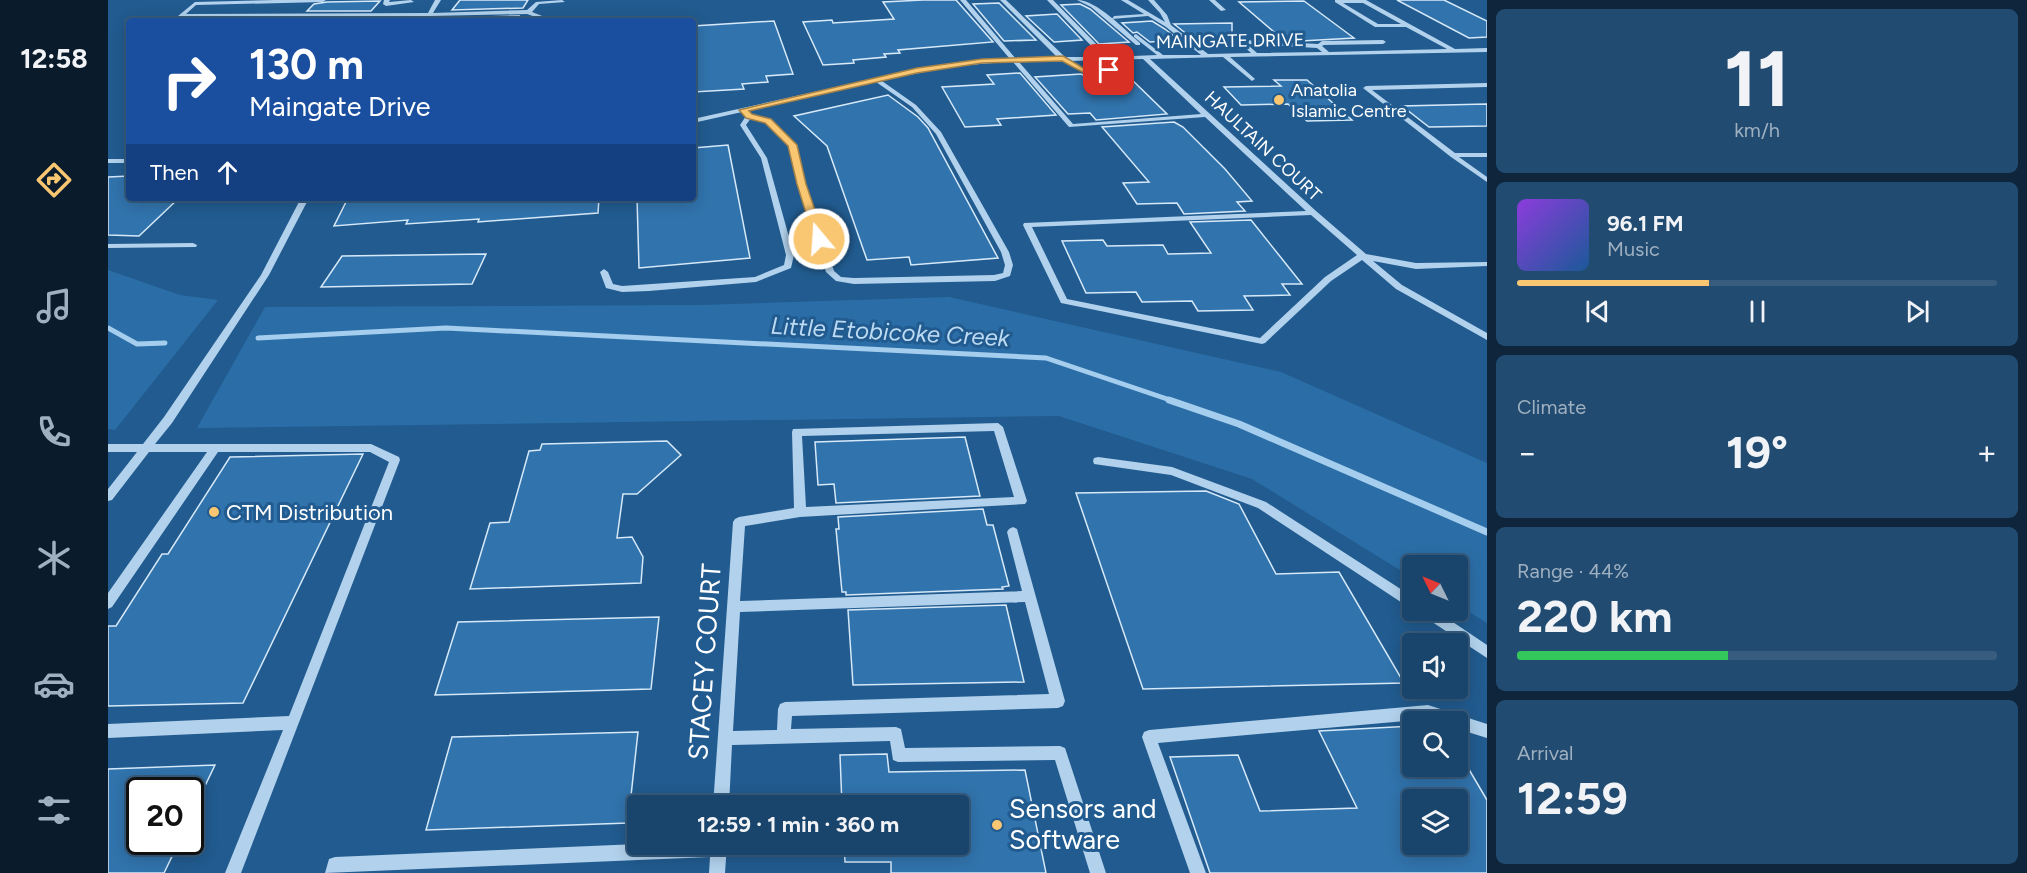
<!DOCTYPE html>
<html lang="en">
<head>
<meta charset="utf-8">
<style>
	:root { --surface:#19446b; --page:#224b71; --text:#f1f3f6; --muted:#9fb0c1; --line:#375c7e; --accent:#f9c672 }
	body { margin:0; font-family:Figtree,sans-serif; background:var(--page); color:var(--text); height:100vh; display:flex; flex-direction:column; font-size:22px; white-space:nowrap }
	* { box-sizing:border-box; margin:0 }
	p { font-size:20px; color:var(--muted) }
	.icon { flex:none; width:33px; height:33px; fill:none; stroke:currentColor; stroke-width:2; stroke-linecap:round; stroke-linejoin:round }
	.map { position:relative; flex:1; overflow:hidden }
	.panel { display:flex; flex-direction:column; gap:9px; padding:9px; background:#0e253b; width:540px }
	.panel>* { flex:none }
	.top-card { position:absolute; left:18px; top:18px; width:570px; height:183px; border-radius:6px; box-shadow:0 3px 15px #0003,0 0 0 2px var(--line); background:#1a4fa0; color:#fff; overflow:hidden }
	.needle { width:39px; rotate:313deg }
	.fabs { position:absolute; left:1294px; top:555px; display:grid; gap:12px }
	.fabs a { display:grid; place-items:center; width:66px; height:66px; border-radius:6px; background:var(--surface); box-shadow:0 3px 15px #0003,0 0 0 2px var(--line); font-size:30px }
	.speed { position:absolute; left:18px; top:777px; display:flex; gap:12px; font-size:30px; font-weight:700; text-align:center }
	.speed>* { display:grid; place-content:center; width:78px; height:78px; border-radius:50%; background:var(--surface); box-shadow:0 3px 15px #0003,0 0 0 2px var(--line); line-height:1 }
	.speed .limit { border:3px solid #111; border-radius:9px; background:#fff; color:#111 }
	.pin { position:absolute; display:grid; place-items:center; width:51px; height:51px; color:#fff; margin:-26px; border-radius:12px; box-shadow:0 3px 9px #0006 }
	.me { position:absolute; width:66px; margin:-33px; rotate:342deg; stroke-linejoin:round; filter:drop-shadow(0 0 4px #0008) }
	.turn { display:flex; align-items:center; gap:21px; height:126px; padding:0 24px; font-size:27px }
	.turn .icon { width:78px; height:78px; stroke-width:2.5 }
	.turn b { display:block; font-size:42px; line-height:51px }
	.then { display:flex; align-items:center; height:57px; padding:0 24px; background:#0003; gap:12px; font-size:22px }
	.big { font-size:45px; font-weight:700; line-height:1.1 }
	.panel .widget { flex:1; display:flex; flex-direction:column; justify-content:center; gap:9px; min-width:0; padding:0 21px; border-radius:9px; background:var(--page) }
	.panel .dial { align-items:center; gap:0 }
	.dial b { font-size:78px; line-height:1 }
	.song { display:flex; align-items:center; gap:18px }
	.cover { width:72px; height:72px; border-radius:9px; background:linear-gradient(135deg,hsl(270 70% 55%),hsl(210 70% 35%)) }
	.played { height:6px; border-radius:3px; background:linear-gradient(90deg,var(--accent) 40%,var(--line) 40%) }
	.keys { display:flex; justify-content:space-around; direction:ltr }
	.heat { display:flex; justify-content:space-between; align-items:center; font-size:33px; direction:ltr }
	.charge { height:9px; border-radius:4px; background:linear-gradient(90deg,#34c759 44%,var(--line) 0) }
	.trip { position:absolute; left:519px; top:795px; width:342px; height:60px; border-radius:6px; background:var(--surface); box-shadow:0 3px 15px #0003,0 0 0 2px var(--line); font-weight:700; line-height:60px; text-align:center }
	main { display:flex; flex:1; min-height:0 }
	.tabs { display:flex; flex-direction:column; width:108px; justify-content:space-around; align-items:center; background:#0a1b2b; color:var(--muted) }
	.tabs .icon { width:42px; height:42px }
	.tabs .on { color:var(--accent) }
	.tabs b { font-size:27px; color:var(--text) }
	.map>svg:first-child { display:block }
	.green { fill:#2b6ea7 }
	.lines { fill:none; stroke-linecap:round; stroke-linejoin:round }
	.stream-far1 { stroke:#a5cded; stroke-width:5 }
	.stream { stroke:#a5cded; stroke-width:7 }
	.building { fill:#3173ac; stroke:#d6e9f9; stroke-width:1.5; fill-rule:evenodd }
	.minor { fill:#b1d1ec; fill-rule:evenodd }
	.route { fill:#f9c672; stroke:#a2814a; stroke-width:1.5 }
	.poi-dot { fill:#f9c672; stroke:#215b8f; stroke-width:2 }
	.labels { text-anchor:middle; stroke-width:6; stroke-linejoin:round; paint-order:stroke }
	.far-street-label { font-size:18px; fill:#fff; stroke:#215b8f }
	.far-poi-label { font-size:18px; fill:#fff; stroke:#215b8f; text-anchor:start }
	.poi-label { font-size:22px; fill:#fff; stroke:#215b8f; text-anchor:start }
	.water-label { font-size:24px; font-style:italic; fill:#bddaf3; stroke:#215b8f }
	.near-street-label { font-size:27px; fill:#fff; stroke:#215b8f }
	.near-poi-label { font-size:27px; fill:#fff; stroke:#215b8f; text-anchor:start }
</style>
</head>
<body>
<main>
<nav class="tabs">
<b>12:58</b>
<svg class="icon on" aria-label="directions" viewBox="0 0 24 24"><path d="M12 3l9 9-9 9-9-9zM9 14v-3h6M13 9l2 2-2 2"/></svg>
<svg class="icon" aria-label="music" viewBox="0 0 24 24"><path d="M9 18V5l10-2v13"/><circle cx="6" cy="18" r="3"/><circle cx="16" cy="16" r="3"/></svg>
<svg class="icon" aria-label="phone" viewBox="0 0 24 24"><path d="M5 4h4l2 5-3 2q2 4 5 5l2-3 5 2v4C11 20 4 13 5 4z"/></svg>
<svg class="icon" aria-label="climate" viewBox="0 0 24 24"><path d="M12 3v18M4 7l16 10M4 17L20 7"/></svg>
<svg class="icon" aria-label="car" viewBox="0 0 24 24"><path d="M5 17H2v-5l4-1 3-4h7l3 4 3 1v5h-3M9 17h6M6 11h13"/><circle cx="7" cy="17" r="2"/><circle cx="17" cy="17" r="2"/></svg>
<svg class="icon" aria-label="filters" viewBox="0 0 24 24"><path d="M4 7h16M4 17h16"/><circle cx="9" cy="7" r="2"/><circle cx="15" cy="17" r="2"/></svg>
</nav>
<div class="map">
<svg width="1379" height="873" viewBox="0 0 1379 873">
	<rect width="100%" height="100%" fill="#215b8f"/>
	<g class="green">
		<path d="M0,270L72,295L110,300L7,430L0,429Z"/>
		<path d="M841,297L1173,372L1379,463V623L1350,605V566H1305V578L1144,479L951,416L89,428L157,307L593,305Z"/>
	</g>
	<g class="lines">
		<g class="stream-far1">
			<path d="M0,328L29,344L57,343"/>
			<path d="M150,338L338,328L938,358L1065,401"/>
		</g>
		<path class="stream" d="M1061,400L1131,424L1379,532"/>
	</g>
	<g class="building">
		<path d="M352,0H420L415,8L344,10Z"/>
		<path d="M815,0H848L885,42L790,50L792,53L776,54L778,57L745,60L746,63L715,65L695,22L724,20L725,23L786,19L775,2Z"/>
		<path d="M1289,0H1336L1379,21V37L1361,38Z"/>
		<path d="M272,1L263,11H199L206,4L219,2Z"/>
		<path d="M1196,1L1246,38L1193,41L1188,37H1172L1131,2Z"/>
		<path d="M891,3L928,40L896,41L865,4Z"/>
		<path d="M972,4L982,9L1021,42L991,44L953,5Z"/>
		<path d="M949,14L974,40L946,42L918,16Z"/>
		<path d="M411,16L409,21H336L339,18Z"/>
		<path d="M666,21L685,74L658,76L660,82L634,84L636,89L585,92V26Z"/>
		<path d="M1044,21L1057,29L1071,40L1042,42L1029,32L1025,33L1014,23Z"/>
		<path d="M1124,23V36L1085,39L1066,24Z"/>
		<path d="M912,73L948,115L889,119L893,125L857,127L834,87L886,84L879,75Z"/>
		<path d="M973,74L979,77L1019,75L1059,114L988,120L982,113L960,114L927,77Z"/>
		<path d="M1166,80H1199L1244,120L1199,121L1180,104L1133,105L1116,87L1173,86Z"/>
		<path d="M780,95L810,117L820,128L890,258L803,265L801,257L759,260L719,146L686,116Z"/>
		<path d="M1379,104V126L1321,127L1294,106Z"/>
		<path d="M1066,122L1075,127L1117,169L1144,201L1129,202L1137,211L1076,214L1069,203L1029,204L1015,183L1041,182L994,127Z"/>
		<path d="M620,145L642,258L531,268L529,198H585V148Z"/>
		<path d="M21,176V198H71L31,236L0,235V177Z"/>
		<path d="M240,198H491L490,213L370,222L371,219L298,224L300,220L226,226Z"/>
		<path d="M1143,220L1194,284H1174L1182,295L1136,296L1145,310L1090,311L1084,301L1034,302L1028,292L978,293L954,241L995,240L999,246L1055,245L1060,254L1103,253L1082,222Z"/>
		<path d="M378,254L364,284L213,287L234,256Z"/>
		<path d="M857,437L872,496L728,503L726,484L710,485L707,442Z"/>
		<path d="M559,441L573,455L529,494H515L509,538L524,537L535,557L533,583L362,589L382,523L401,522L421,451L432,450L434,444Z"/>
		<path d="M255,454L135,703L0,706V626H8L54,554H60L122,457Z"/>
		<path d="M1098,491L1131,504L1168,574L1231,572L1296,683L1035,689L968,493Z"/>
		<path d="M875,509L879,525H885L901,586L894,587L895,589L738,595V592H734L728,529H731L730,517Z"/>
		<path d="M898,605L916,682L745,685L740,610Z"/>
		<path d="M551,617L543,689L327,695L350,622Z"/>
		<path d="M1305,726V766H1359L1379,800V873H1102L1062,757L1130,755L1152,811L1249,808L1211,731ZM1305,800H1350V844H1305Z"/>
		<path d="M530,732L520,823L318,830L344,737Z"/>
		<path d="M779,754L781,772L917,770L938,873H783V862H737L736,844H850V806H734L732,755Z"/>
		<path d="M107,765L95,790H32V842H71L56,873H0V769Z"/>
	</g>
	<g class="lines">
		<g class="minor">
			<path d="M167,0H218L215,2L88,5L78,14L320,13L327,0H333L325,13L419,10L428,2L454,0L457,2L431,4L424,12L447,21H439L419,14L323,16L319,20L316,18L318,16L73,18L70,16L87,2Z"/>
			<path d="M276,0H282L281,2L303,0L306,2L278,6L275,4Z"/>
			<path d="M852,0H858L908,59L950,58L892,0H898L957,57H994L939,0H945L1001,57L1049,55L1026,37V35L1028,34L1055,55H1093L1058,27L1040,16L1004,19L1006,16L1036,14L1013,0H1020L1057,22L1052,13L1040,0H1046L1059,15L1063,25L1100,54L1143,53L1131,42L1134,40L1210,44L1214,41L1275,40L1278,42L1275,44L1216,45L1214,46L1221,52L1339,49L1298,27H1267L1227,2V0H1258L1347,49L1379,48V52L1122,57L1146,78L1147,79L1144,81L1115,57L1042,59L1208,211L1258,254L1308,263L1379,262V266L1308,269L1265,261L1294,285L1379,333V340L1288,289L1254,260L1223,281L1157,343L1154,344L953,303L915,225L916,223L1198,211L1097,117L961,127L905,62C861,63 817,71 774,81L808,105L833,132L901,252L905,265L902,276L887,281L746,284L728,281L718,272L689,184L682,146L658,122L643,118L638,125L659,158L686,255L683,268L648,282L541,291L514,292L498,288L492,272L496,269L500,272L505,284L514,286L647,277L676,265L678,255L653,158L632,125L638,116L634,112L585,123V119L809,69L875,59H902ZM1235,3H1255L1293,24H1270ZM1139,44L1209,48L1214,52L1149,53ZM1035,59L1093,114L965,124L911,62L954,61L976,73L1001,72L1004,70L1001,68L977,69L962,61ZM768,82L804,107L828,134L893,252L897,265L895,273L886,275L746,278L733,277L726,271L697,184L688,145L662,120L643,115L639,111ZM1203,215L1249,255L1217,277L1152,338L959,299L924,227Z"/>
			<path d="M969,0C989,0 1017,30 1032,43V45H1028L983,7Z"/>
			<path d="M1101,0H1107L1118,10L1113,11Z"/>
			<path d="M1379,83V87L1264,90L1347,153H1379V157H1351L1379,177V182L1343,157L1255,88L1258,86Z"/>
			<rect x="0" y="159" width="21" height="4"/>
			<path d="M193,198H201L161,275L64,423L47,444H263L291,457L292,460L133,873H117L175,730L0,738V724L181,716L281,462L262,452H110L4,607L0,609V593L99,452H41L4,500L0,501V489L29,452H0V444H35L56,417L153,275Z"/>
			<path d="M85,243L89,245L88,247L0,248V244Z"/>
			<path d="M890,423L895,427L919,501L917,504L692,517L637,526L632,601L914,591L899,532L901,529L905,527L909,529L957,701L955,706L950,708L684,716L683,729L788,727L793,729L797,748L952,746L957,748L998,873H982L947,760L790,762L785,760L782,741L624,745L621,806H605L625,522L627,519L631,517L686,508L684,432L685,429ZM886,431L906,497L698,507L694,436ZM917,602L941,694L677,702L672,704L670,709L669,730L625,731L632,612Z"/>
			<path d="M990,457L1064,467L1158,502L1305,597V610L1150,508L1063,475L986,464L985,461L986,458Z"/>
			<path d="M1310,610H1327L1379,645V658L1312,614Z"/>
			<path d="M1320,705L1379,724V738L1350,729V722H1327L1320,719L1050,743L1098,873H1082L1034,737L1036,732L1041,730Z"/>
			<path d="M530,844H619L617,873H601L602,857L217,873L221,859L227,857Z"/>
		</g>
	</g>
	<path class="route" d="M955,56L977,69L1001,68L1005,70L1001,73H976L954,61L874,63L809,73L641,111L644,114L663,119L689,145L698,184L717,239L711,243L706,239L689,184L680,146L657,123L638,118L631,110L809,68L874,59Z"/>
	<g class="poi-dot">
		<circle cx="1171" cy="100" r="6"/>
		<circle cx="106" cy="512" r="6"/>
		<circle cx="889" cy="825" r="6"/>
	</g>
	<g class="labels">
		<g class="far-street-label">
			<text transform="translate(1122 41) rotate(-1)" y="6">MAINGATE DRIVE</text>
			<text transform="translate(1155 146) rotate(43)" y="6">HAULTAIN COURT</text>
		</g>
		<g class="far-poi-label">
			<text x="1183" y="96">Anatolia<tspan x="1183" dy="21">Islamic Centre</tspan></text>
		</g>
		<g class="poi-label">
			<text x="118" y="520">CTM Distribution</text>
		</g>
		<g class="water-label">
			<text transform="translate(782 332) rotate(3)" y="8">Little Etobicoke Creek</text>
		</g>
		<g class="near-street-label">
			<text transform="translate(597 662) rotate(-86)" y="9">STACEY COURT</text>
		</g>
		<g class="near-poi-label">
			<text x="901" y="818">Sensors and<tspan x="901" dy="31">Software</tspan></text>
		</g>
	</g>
</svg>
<div class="fabs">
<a><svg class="needle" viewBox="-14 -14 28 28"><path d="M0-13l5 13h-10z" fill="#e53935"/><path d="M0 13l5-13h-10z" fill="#9fb0c1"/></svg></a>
<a><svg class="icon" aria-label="sound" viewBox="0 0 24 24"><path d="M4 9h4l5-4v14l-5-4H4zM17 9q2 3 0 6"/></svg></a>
<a><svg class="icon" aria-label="search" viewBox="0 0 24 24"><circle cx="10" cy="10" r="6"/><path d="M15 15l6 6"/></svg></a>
<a><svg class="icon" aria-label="layers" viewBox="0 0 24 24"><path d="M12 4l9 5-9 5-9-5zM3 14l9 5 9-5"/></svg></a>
</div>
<div class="speed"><div class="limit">20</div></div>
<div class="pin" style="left:1001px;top:70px;background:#d93025"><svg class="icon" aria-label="arrive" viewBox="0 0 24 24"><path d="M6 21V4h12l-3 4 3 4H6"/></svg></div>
<svg class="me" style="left:711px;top:239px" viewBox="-20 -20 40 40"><circle r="17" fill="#f9c672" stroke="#fff" stroke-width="3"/><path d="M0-11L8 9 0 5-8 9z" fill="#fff"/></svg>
<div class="trip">12:59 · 1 min · 360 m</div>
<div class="top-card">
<div class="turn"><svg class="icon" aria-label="right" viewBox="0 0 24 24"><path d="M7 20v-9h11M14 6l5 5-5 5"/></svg><div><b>130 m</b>Maingate Drive</div></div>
<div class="then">Then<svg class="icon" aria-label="ahead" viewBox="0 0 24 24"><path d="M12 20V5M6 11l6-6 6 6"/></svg></div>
</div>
</div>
<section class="panel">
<div class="widget dial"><b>11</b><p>km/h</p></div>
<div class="widget">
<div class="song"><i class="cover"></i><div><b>96.1 FM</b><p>Music</p></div></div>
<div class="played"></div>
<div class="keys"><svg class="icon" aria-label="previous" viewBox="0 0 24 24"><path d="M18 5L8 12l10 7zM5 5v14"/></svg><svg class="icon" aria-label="pause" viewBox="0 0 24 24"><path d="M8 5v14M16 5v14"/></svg><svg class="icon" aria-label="next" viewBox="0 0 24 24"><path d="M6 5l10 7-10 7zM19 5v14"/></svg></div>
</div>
<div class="widget"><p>Climate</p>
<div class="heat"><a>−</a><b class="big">19°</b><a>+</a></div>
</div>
<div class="widget"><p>Range · 44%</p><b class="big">220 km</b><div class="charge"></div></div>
<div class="widget"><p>Arrival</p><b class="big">12:59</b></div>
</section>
</main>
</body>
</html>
